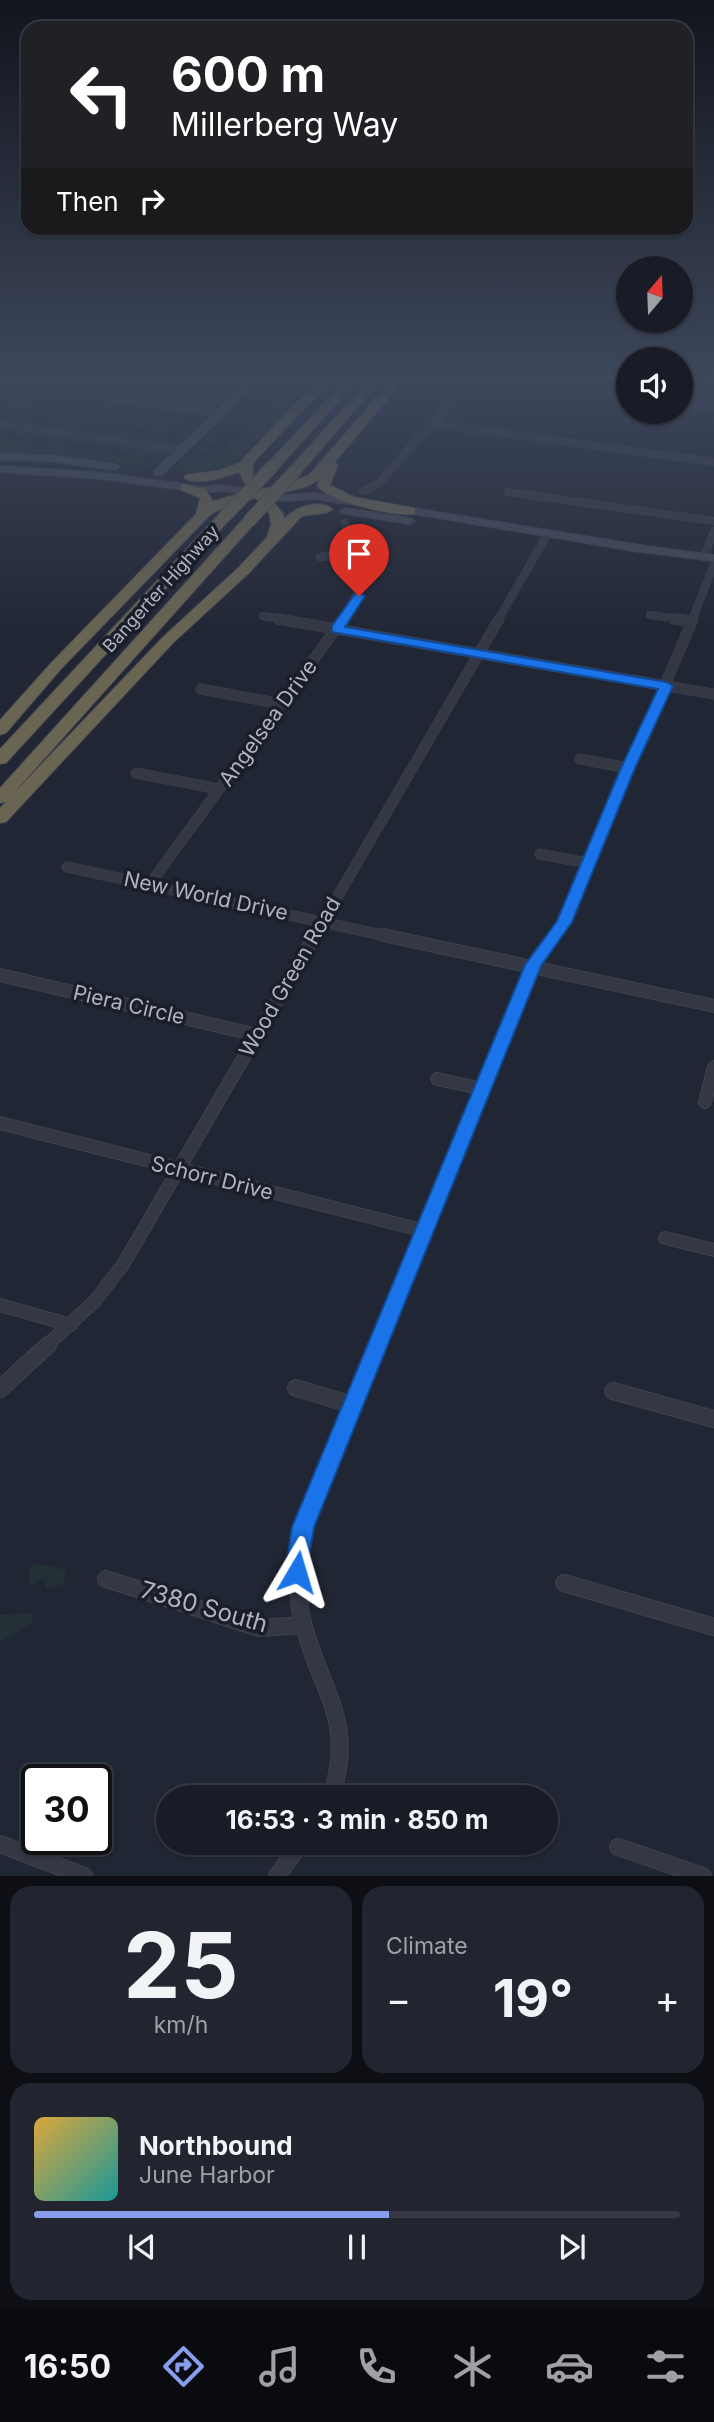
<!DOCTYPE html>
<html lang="en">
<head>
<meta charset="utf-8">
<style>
	:root { --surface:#191c27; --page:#22252f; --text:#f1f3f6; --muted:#9fa1a7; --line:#373a44; --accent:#889eed }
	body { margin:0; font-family:Inter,sans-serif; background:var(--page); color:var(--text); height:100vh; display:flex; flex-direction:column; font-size:26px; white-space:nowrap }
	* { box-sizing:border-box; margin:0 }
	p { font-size:23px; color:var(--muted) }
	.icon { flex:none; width:38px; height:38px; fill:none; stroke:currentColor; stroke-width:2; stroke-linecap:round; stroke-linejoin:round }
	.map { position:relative; height:1876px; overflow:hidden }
	.sheet { display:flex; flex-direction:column; gap:10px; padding:10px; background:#0e0f15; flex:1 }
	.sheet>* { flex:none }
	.top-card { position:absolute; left:21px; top:21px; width:672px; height:214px; border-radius:21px; box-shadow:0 2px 5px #0004,0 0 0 2px var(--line); background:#202124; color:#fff; overflow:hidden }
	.needle { width:46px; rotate:19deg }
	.fabs { position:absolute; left:616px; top:256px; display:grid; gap:14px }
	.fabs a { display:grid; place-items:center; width:77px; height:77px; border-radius:50%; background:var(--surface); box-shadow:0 2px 5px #0004,0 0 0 2px var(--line); font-size:35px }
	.speed { position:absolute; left:21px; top:1764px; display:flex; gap:14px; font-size:35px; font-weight:700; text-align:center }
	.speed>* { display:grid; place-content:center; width:91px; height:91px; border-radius:50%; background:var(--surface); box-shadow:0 2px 5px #0004,0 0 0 2px var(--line); line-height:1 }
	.speed .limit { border:4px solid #111; border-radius:10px; background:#fff; color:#111 }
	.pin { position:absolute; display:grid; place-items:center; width:60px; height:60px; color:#fff; margin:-72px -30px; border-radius:50% 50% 50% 0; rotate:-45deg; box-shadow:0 0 7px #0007 }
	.pin .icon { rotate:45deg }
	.me { position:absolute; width:77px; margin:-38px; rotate:7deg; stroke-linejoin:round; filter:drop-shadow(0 0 5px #0008) }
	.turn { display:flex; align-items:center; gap:24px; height:147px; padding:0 35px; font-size:32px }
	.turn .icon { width:91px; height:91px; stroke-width:2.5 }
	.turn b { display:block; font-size:49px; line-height:60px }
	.then { display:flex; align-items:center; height:66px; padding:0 35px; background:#0003; gap:14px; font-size:26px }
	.big { font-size:52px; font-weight:700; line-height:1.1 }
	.sheet .tile { flex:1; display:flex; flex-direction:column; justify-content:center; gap:10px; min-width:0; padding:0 24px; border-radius:21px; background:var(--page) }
	.sheet .dial { align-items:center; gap:0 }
	.dial b { font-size:91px; line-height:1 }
	.song { display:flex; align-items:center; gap:21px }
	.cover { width:84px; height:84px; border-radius:10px; background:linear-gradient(135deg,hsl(40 70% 55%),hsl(180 70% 35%)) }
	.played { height:7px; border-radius:4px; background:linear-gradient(90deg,var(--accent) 55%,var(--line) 55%) }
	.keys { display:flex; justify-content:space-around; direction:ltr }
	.heat { display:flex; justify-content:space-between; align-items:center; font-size:38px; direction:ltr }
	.sheet .tiles { flex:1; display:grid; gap:10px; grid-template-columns:1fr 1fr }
	.tile:last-child { grid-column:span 2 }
	.trip { position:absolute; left:156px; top:1785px; width:402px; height:70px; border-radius:35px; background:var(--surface); box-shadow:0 2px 5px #0004,0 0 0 2px var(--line); font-weight:700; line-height:70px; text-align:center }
	.dock { display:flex; height:112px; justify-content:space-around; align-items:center; background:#0a0b10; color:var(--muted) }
	.dock .icon { width:49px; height:49px }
	.dock .selected { color:var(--accent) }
	.dock b { font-size:32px; color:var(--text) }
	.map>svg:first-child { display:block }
	.green { fill:#233035 }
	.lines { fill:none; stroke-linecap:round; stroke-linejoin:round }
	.street-far3-casing { stroke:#3e424f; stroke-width:8 }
	.street-far2-casing { stroke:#3e424f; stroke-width:11 }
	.street-far1-casing { stroke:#3e424f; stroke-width:14 }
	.street-casing { stroke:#3e424f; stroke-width:18 }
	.secondary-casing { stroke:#3e424f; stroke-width:2 }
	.highway-casing { stroke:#3c404d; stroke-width:2 }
	.street-far3 { stroke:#343845; stroke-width:7 }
	.street-far2 { stroke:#343845; stroke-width:10 }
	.street-far1 { stroke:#343845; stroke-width:12 }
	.street { stroke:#343845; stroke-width:16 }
	.secondary { fill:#434758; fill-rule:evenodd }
	.highway { fill:#6a6552; fill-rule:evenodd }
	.highway-bridge-casing { stroke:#3c404d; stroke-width:14; stroke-linecap:butt }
	.highway-bridge { stroke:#6a6552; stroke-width:13 }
	.route { fill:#1a73e8; stroke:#114b97; stroke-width:2 }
	.labels { text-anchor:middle; stroke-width:7; stroke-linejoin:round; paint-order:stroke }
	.far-street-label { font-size:18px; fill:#afb3c2; stroke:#1a1e2a }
	.street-label { font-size:21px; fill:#afb3c2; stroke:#1a1e2a }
	.near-street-label { font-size:24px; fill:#afb3c2; stroke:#1a1e2a }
</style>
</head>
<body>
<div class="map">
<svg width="714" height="1876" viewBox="0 0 714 1876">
	<rect width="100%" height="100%" fill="#212634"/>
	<g class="green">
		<path d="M20,375H135L128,385L140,387L130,396L109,393L113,390L129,391L133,386L112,385L104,393L92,387L95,384L109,385L113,381L89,379L85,386L71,384L85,381L84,378L70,377V380L54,381L70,388L58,392L60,386L52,385L44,391L35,390L27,395H36V408L47,409L70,400L65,408L86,409L88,405L73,404L75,401L99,400L88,410L112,413L119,407L105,404L109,401L125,403L109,418L117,420L123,414L143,415L147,412L132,408L135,405L159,408L149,416L169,419L173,415L159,412L162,409L187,412L175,425L190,430L188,433L171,430L160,438L172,440L180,434L186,435L175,444L157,442L160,438L144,440L150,431L135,428L131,433L145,435L140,439L104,434L109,430L125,432L132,425L114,422L97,433L81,431L86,426L100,428L105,424L86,421L77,430L56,427L60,424L74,425L79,421L58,418L50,421L53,418L46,415L50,410L39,409L21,422L5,420L10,416L24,418L29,414L5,411L0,415V405L10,401L0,398L16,395L12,394L14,391L0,389L15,391L27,386L6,382L0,386V379L3,377L21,382L30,380L26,379L28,376Z"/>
		<path d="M173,375H185L182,379C195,381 194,377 204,375C217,373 234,374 246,376L239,384L229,382L234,377L224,376L213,383L235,387L229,393L222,392L226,387L216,386L210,391L201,390L200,393L227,395L212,407L191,405L209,403L213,400L207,399L209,395L165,393L161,397L175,399L172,402L149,399L159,388L179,390L190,386L187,385L190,381C179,379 173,386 162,385Z"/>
		<path d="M271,375L289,378L294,375H326L299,397L232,464L201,472L173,470L184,458L210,460L219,451L208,449L201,455L191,454L199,447L225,450L228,447L225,446L230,440L219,438L213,444L202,443L209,436L244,441L246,438L240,437L244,430L231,428L226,433L214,431L221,425L239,428L252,421L251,418L241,417L234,423L224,422L231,415L251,417L263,415L264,413H258L261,409L251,407L246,412L235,411L241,405L267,406L273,399L260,397L254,402L245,401L261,385L283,388L294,381L280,378L274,383L264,382Z"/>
		<path d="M0,428L13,430L3,439L24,442L29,437L15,435L20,431L39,433L30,443L50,445L54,441L40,438L45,434L68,438L59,445L67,449H77L81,445L67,441L71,438L88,440L78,450H89L87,452L100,455L107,449L94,445L97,442L114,444L105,453C114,455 124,461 133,453L119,449L123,445L167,452L157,463L151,462L155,456L144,455L138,461L154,465L152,467L31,451L27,454L0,453V436L3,433L0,432Z"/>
		<path d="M35,1563L66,1570L64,1584L46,1589L45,1580L42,1578L36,1580L35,1585H28L30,1567Z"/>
		<path d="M32,1613V1623L0,1642V1615Z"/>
	</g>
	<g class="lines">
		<defs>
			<g id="street-far3">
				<path d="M574,390L628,396"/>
				<path d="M80,393L221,413"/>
				<path d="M135,401L165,375"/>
				<path d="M681,403L714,407"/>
				<path d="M0,424L182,450"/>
				<path d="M434,424L714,462"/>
				<path d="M363,491L380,483L416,440L432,426L472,375"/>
				<path d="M508,492L714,521"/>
				<path d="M320,557L357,553"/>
				<path d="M704,557L714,531"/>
				<path d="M650,615L686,620"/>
				<path d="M263,616L288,620"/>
				<path d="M341,620C373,576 361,571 345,523"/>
				<path d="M498,620L546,537"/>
				<path d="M692,620L714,565"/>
			</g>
			<g id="street-far2">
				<path d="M278,619L714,694"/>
				<path d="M674,619L691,621"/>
				<path d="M201,689L282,704"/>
				<path d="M580,759L628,768"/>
				<path d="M136,773L219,789"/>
				<path d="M540,854L588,863"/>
				<path d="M67,867L391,937"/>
				<path d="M150,884L343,619"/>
				<path d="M314,937L499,619"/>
				<path d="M554,937L564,922L693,619"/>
			</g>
			<g id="street-far1">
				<path d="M383,935L714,1006"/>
				<path d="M0,975L257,1035"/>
				<path d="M437,1079L483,1089"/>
				<path d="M705,1102L714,1067"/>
				<path d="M0,1123L425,1231"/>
				<path d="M665,1238L714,1250"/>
				<path d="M0,1305L71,1325"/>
				<path d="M46,1346L95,1301L124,1263L315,935"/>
				<path d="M377,1346L533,966L555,935"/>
			</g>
			<g id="street">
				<path d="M296,1388L353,1405"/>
				<path d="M0,1389L48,1345"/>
				<path d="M613,1391L714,1419"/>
				<path d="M106,1579L259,1628L303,1625"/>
				<path d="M564,1583L714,1627"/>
				<path d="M331,1797C356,1719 321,1693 303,1623C295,1591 298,1559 303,1527L378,1345"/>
				<path d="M0,1844L84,1876"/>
				<path d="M618,1847L703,1876"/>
				<path d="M277,1876L301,1843"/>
			</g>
			<g id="secondary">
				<path d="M254,375H265L162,475H154V471Z"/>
				<path d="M0,454L49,455L115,464L120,467L115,470L49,461L0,460Z"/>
				<path d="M0,466L104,473L204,487L223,485L285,495L314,493L363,500L368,503L363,506L314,499L285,501L223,491L204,493L104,479L0,472Z"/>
				<path d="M395,505L646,546L714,555V561L633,551L391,510V506Z"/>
				<path d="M345,508L409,518L415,521L409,524L341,513L340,511Z"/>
			</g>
			<g id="highway">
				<path d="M328,375H341L302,411L254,462C251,473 252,480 261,489L285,484L309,475L396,375H408L335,462L338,465L330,485L354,497L415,508V514C395,517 330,502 317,486L319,480L306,487L268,496L283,513L284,519C295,507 318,498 333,509C326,516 311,513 301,517L249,573L173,643L6,822L0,823V808L6,802L0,803V788L245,517H255V523L11,796L163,637L239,567L267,537L271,524L269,513L256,498L236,502L211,514L61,669L6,733L0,735V720L51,663L196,514L200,498L181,490V484L205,489L213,501L249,491L239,472C225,477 196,487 184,478L185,475L220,470L239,463L294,405Z"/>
				<path d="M350,375H362L276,471H266V465Z"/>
				<path d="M373,375H385L299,475H289V469Z"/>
				<path d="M226,511L233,515L231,518L6,763L0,764V749L221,512Z"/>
			</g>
		</defs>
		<use href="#street-far3" class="street-far3-casing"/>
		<use href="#street-far2" class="street-far2-casing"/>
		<use href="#street-far1" class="street-far1-casing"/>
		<use href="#street" class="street-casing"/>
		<use href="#secondary" class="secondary-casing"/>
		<use href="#highway" class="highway-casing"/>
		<use href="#street-far3" class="street-far3"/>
		<use href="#street-far2" class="street-far2"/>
		<use href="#street-far1" class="street-far1"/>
		<use href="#street" class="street"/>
		<use href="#secondary" class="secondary"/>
		<use href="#highway" class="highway"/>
		<defs>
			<g id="highway-bridge">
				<path d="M226,515L271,468"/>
				<path d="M250,520L294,472"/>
			</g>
		</defs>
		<use href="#highway-bridge" class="highway-bridge-casing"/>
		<use href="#highway-bridge" class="highway-bridge"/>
	</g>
	<linearGradient id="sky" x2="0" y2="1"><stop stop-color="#12151d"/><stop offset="0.59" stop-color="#3d475c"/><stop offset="1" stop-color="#3d475c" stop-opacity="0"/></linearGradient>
	<rect width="714" height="638" fill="url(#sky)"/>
	<path class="route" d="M359,593L365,596L345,627L666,682L673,686L635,768L572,922L541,966L314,1527L305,1580L297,1583L289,1580L285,1572L292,1527L525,965L557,921L621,768L658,689L332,632V626L355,594Z"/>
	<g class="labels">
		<g class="far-street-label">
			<text transform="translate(161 589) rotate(-48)" y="6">Bangerter Highway</text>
		</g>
		<g class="street-label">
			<text transform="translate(268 723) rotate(-54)" y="7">Angelsea Drive</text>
			<text transform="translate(206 896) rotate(12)" y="7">New World Drive</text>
			<text transform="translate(290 977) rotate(-60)" y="7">Wood Green Road</text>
			<text transform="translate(129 1005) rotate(13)" y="7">Piera Circle</text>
			<text transform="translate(212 1178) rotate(14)" y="7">Schorr Drive</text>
		</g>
		<g class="near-street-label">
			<text transform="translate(204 1607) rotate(16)" y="8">7380 South</text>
		</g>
	</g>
</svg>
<div class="fabs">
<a><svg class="needle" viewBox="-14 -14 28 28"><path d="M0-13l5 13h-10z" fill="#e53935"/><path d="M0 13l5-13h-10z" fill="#9fa1a7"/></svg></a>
<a><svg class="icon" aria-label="sound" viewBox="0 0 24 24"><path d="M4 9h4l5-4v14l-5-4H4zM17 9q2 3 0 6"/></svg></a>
</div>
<div class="speed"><div class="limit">30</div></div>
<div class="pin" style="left:359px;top:596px;background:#d93025"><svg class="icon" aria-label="arrive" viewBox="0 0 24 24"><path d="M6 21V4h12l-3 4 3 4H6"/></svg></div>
<svg class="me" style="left:297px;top:1572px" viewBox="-20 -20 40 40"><path d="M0-17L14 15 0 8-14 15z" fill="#1a73e8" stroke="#fff" stroke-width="4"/></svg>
<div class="trip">16:53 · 3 min · 850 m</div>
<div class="top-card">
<div class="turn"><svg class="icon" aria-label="left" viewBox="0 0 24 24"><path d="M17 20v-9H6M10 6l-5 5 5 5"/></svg><div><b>600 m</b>Millerberg Way</div></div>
<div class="then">Then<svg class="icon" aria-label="right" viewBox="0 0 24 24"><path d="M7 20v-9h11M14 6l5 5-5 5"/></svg></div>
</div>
</div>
<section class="sheet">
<div class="tiles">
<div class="tile dial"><b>25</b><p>km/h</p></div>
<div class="tile"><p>Climate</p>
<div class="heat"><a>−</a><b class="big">19°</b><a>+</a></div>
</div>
<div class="tile">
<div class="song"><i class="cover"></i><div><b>Northbound</b><p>June Harbor</p></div></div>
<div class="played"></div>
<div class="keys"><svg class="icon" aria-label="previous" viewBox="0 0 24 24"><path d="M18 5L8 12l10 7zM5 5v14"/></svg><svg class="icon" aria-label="pause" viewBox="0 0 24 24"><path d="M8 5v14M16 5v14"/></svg><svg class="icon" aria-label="next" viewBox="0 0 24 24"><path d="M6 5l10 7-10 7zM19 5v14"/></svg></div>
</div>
</div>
</section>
<nav class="dock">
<b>16:50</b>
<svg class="icon selected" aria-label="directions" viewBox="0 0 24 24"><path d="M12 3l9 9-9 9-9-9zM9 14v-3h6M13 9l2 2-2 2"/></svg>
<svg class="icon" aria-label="music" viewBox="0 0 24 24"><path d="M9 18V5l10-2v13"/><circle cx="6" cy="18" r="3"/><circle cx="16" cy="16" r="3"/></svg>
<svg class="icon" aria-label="phone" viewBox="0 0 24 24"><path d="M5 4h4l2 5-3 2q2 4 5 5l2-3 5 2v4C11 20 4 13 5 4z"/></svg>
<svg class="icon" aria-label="climate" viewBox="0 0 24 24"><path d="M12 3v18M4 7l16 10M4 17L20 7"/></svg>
<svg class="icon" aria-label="car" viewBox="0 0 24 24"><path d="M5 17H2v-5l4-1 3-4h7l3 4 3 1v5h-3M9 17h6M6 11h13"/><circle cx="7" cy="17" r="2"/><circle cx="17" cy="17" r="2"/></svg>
<svg class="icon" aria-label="filters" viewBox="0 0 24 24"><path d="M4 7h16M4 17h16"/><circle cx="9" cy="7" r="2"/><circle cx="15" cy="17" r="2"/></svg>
</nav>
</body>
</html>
